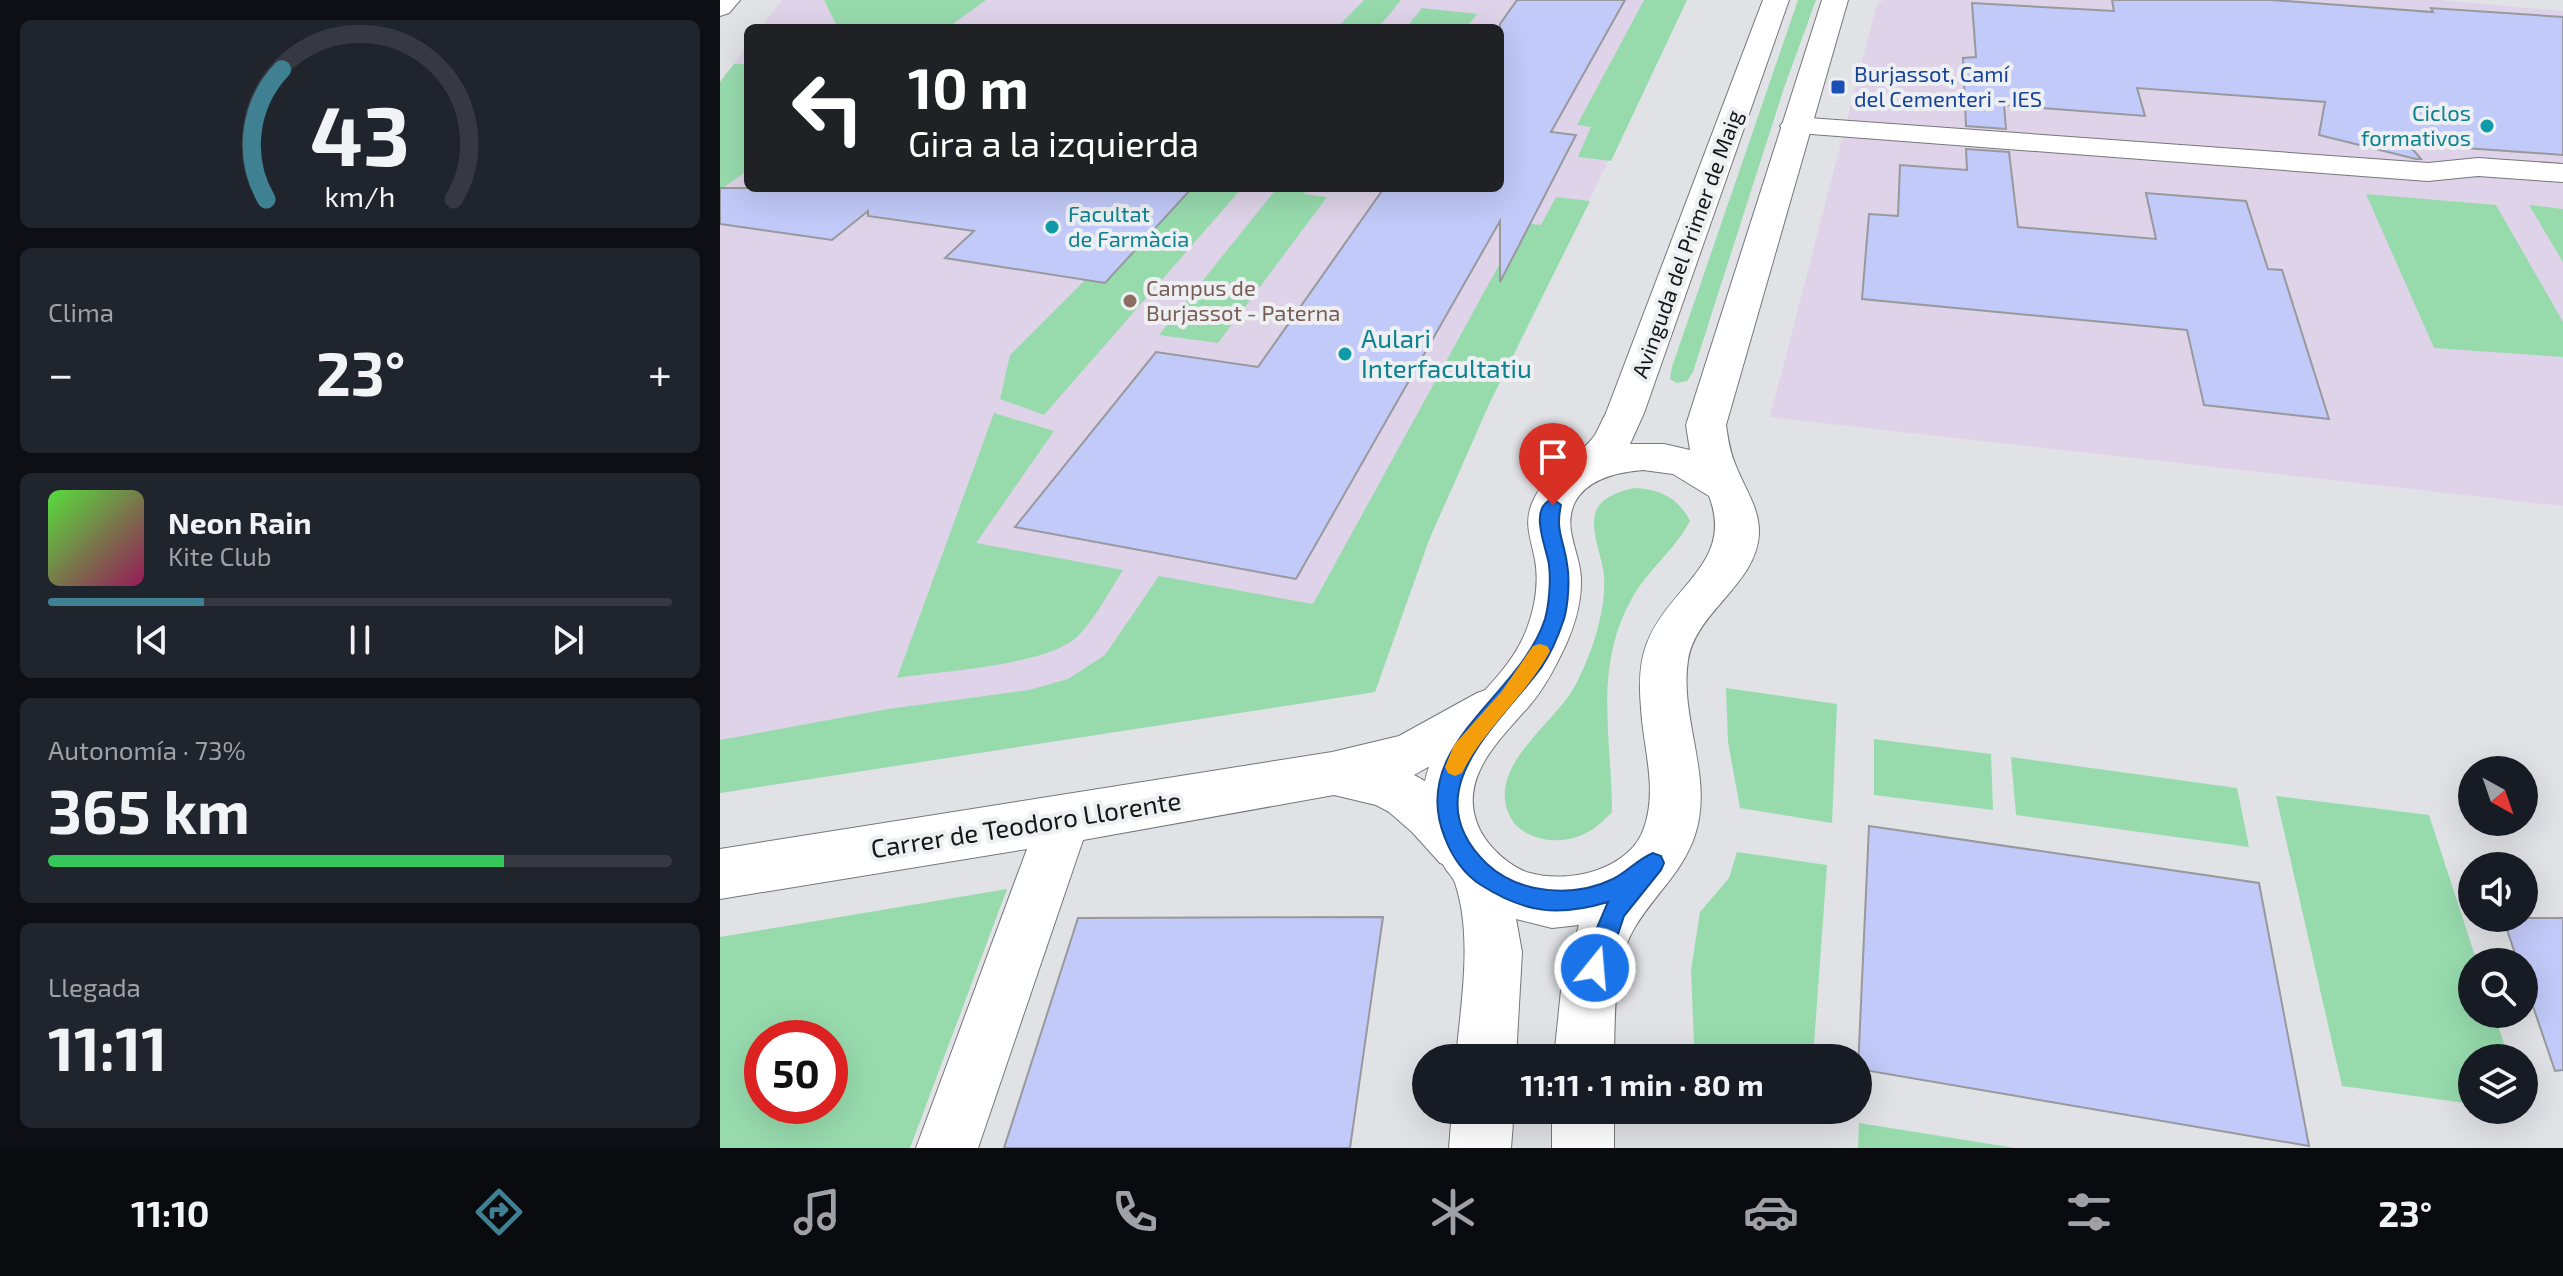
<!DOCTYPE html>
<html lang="es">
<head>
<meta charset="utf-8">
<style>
	:root { --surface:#171b24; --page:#20242c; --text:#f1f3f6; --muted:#9ea1a6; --line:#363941; --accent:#3f8092 }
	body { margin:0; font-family:"Exo 2",sans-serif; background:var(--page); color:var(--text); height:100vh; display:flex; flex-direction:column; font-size:30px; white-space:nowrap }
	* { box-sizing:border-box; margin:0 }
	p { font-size:26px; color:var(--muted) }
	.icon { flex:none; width:44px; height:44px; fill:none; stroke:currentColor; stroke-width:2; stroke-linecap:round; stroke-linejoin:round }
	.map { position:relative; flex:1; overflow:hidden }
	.details { display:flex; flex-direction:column; gap:20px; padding:20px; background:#0d0f14; width:720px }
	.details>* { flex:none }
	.banner { position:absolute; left:24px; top:24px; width:760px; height:168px; border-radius:12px; box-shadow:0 8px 32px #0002; background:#202124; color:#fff; overflow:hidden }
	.needle { width:52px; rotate:140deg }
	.tools { position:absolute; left:1738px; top:756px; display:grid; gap:16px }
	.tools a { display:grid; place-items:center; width:80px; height:80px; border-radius:50%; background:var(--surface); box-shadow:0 8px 32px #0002; font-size:40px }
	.speed { position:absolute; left:24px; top:1020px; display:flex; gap:16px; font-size:40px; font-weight:700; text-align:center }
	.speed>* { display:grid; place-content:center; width:104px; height:104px; border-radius:50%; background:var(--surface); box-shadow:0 8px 32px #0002; line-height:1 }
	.speed .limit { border:12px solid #d22; background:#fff; color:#111 }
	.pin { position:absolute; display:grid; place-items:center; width:68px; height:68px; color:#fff; margin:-82px -34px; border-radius:50% 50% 50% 0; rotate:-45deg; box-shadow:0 0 8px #0007 }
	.pin .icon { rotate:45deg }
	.me { position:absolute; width:88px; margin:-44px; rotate:17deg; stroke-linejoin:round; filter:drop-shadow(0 0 6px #0008) }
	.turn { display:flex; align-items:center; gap:28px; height:168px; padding:0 32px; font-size:36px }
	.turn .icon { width:104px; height:104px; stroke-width:2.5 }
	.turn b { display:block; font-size:56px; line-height:68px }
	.big { font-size:60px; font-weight:700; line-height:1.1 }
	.details .tile { flex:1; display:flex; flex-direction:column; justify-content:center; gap:12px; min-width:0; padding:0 28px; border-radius:12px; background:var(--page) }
	.details .dial { align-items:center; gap:0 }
	.dial svg { height:208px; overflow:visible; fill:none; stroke:var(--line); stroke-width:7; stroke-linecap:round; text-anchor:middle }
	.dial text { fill:var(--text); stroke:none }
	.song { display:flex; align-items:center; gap:24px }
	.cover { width:96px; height:96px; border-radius:12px; background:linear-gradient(135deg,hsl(110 70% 55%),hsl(330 70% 35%)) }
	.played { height:8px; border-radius:4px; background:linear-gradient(90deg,var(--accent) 25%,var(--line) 25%) }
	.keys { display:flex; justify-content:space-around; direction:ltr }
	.heat { display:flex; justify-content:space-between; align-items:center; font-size:44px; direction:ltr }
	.charge { height:12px; border-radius:6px; background:linear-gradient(90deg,#34c759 73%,var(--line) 0) }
	.trip { position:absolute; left:692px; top:1044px; width:460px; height:80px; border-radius:40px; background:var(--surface); box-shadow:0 8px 32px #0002; font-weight:700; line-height:80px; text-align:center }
	.dock { display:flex; height:128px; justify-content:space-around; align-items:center; background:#090b0e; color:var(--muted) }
	.dock .icon { width:56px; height:56px }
	.dock .active { color:var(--accent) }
	.dock b { font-size:36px; color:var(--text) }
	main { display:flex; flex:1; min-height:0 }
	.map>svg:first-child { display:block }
	.education { fill:#ded3e8 }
	.green { fill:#97dbad; fill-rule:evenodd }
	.building { fill:#c1caf8; stroke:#98999d; stroke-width:2 }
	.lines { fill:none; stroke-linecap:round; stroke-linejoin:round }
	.minor-casing { stroke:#76777a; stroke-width:2 }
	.major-casing { stroke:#76777a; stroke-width:2 }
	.minor { fill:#fff; fill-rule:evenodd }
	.major { fill:#fff; fill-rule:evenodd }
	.route { fill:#1a73e8; stroke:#114b97; stroke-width:2 }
	.slow { fill:#f59e0b }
	.transit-dot { fill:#1a4fb4; stroke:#eeeff3; stroke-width:3 }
	.culture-dot { fill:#0f9aa8; stroke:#eeeff3; stroke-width:3 }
	.education-dot { fill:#8d6e63; stroke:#eeeff3; stroke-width:3 }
	.labels { text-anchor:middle; stroke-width:8; stroke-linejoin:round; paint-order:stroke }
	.far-transit-label { font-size:22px; fill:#164399; stroke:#eeeff3; text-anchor:start }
	.far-culture-label { font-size:22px; fill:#0d838f; stroke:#eeeff3; text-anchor:end }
	.far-street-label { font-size:22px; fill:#161617; stroke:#eeeff3 }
	.far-education-label { font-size:22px; fill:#785e54; stroke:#eeeff3; text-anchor:start }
	.culture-label { font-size:26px; fill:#0d838f; stroke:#eeeff3; text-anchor:start }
	.street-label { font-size:26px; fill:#161617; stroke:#eeeff3 }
</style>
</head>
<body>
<main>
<section class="details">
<div class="tile dial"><svg viewBox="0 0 100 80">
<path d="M14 69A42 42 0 1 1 86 69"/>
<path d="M14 69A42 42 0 0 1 20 19" stroke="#3f8092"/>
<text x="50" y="56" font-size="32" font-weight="700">43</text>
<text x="50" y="72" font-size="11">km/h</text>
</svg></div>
<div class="tile"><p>Clima</p>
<div class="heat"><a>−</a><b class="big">23°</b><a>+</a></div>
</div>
<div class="tile">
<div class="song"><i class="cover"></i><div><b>Neon Rain</b><p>Kite Club</p></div></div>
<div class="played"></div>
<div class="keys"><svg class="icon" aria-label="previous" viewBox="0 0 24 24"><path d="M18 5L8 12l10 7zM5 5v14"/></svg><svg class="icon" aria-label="pause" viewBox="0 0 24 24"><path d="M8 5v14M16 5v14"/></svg><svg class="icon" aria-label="next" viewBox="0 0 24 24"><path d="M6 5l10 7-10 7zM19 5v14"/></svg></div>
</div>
<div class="tile"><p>Autonomía · 73%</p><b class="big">365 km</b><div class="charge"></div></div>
<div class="tile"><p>Llegada</p><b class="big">11:11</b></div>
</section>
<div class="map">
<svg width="1843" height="1148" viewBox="0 0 1843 1148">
	<rect width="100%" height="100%" fill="#e1e2e6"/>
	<g class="education">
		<path d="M62,0H967L771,400L709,540L655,692L0,793V82L28,45V188H780V28H41Z"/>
		<path d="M1164,0H1719L1843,11V506L1050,417L1157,4Z"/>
	</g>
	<g class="green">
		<path d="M104,0H266L227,28H118Z"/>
		<path d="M644,0H681L658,28H617Z"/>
		<path d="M924,0H967L891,161L858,157L871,127L857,125Z"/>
		<path d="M1078,0H1096L1064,88L973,372L967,381L957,383L950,379L952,367Z"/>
		<path d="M702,8L757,14L746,28H686Z"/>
		<path d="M14,64H28V170L0,190V82Z"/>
		<path d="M472,188H522L324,415L280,399L290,355L365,280L385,283Z"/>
		<path d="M557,188H588L584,194L607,197L498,343L439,335Z"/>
		<path d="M1646,194L1776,205L1843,322V357L1714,348Z"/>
		<path d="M836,197L870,201L771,400L709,540L655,692L0,793V740L168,709L309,690L348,679L385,655L439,576L593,604L802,223L821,225Z"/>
		<path d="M1809,205L1843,209V262Z"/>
		<path d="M274,413L334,431L256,543L403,570C389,592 375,619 357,637C325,666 222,671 177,678Z"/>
		<path d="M914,488C939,489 958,497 970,521C955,550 927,570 911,600C873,669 892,739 892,812C877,828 862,839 840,840C824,842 800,834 792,820C762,769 833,726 855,686C865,666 874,645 879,623C883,607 885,591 884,575C882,556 868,527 877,509C884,496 901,491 914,488Z"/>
		<path d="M1006,688L1117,704L1112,823L1020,808L1008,742Z"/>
		<path d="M1154,739L1271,754L1273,810L1154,795Z"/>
		<path d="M1291,757L1517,788L1529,847L1296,815Z"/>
		<path d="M1556,796L1709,815L1757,962H1752V1014H1774L1789,1058H1752V1104L1622,1086Z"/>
		<path d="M1017,852L1107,865L1093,1058L974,1045L971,970L980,912L1009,878Z"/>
		<path d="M287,889L190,1148H0V937ZM42,1038H110V1106H42Z"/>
		<path d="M1139,1123L1295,1148H1138Z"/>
	</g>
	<g class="building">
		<path d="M797,0H905L831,132L856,135L780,282V221L576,579L295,527L436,352L538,367L664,188H780V24Z"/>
		<path d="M1392,0H1551L1713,12L1711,8L1843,17V155L1688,144L1701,159H1696L1599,135L1605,102L1417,88L1425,116L1284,105L1286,129L1246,126L1243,58L1256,57L1252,3L1394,11Z"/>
		<path d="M1246,149L1289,152L1298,227L1436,239L1426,193L1526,201L1548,269L1562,270L1609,419L1484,405L1467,330L1142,299L1149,214L1178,216L1180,165L1247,170Z"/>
		<path d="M0,188H472L385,283L225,258L254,231L148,216V211L112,240L0,224Z"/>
		<path d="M1149,826L1539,883L1589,1146L1138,1069Z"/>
		<path d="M663,917L630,1148H284L358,918Z"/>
		<path d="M1783,918H1843V1070L1835,1071L1804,980V962H1798Z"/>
	</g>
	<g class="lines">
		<defs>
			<g id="minor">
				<path d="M0,0H20L9,13L0,16Z"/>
				<path d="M1075,117L1708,163L1758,158L1843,164V182L1758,176L1708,181L1065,132L1060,126L1065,120Z"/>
				<path d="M774,687L791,693L798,707L791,721L694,775C724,790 752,816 765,846L758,863L739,870L720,863L692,832L669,812L656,805L614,795L363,840L258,1148H196L307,849L0,899V849L612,752L679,736L757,693Z"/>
			</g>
			<g id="major">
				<path d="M1043,0H1069L924,413L910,444H944L970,450L966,425L1102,0H1128L1006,425C1008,439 1010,453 1016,466C1025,489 1040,509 1039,534C1036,585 976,611 968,660C959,719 994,777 975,835C963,872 934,895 915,927C893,964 895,1016 894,1058H834L842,981L859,925L832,928L796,919L802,952L796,1058H736C741,1003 753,936 735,883C733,877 728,873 725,868C710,844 700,814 704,787C713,724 774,695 801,642C813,618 820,587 815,560C811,538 803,523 813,501C826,472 857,460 875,435C879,428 882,420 886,413ZM923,470L953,474L989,496C1015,563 950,585 927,643C919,663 919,686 921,708C923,747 938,789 924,828C910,870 848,884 810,873C791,868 769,848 760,830C735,779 780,740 810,705C822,691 831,675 839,659C852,634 862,607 861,578C860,552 842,528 855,502C868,478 899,472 923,470Z"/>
				<path d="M732,1110H794L791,1148H729Z"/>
				<rect x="832" y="1110" width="62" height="38"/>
			</g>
		</defs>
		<use href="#minor" class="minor-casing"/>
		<use href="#major" class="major-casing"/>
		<use href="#minor" class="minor"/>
		<use href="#major" class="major"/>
	</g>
	<path class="route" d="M833,499L841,505C835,531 844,540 847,564C850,579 848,605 844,619C839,634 830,655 821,668C778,726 692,792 767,864C799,894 854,898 893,879C907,872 918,859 933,853L941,856L944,863L941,870L904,916L884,976L875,979L867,976L864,958L888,902C838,917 805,913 761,885C745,875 732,857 725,838C687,745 800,697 825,619C829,605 831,580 829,565C827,548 807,507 833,499Z"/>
	<path class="slow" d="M820,644L827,646L830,651C806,696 764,728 742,773L735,776L728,773L725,767L734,745L782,691L813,646Z"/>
	<rect class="transit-dot" x="1110" y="79" width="16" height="16" rx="4"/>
	<g class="culture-dot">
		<circle cx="1767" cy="126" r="8"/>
		<circle cx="332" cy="227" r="8"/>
		<circle cx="625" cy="354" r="8"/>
	</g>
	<circle class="education-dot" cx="410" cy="301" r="8"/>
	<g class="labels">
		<g class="far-transit-label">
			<text x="1134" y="82">Burjassot, Camí<tspan x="1134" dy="25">del Cementeri - IES</tspan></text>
		</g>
		<g class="far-culture-label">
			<text x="1751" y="121">Ciclos<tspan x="1751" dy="25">formativos</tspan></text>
			<text x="348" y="222" text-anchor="start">Facultat<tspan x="348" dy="25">de Farmàcia</tspan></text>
		</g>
		<g class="far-street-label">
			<text transform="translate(967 244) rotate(-70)" y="8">Avinguda del Primer de Maig</text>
		</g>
		<g class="far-education-label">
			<text x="426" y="296">Campus de<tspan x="426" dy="25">Burjassot - Paterna</tspan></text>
		</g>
		<g class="culture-label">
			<text x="641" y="348">Aulari<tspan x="641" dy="30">Interfacultatiu</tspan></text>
		</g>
		<g class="street-label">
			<text transform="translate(306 825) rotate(-9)" y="9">Carrer de Teodoro Llorente</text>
		</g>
	</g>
</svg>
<div class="tools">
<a><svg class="needle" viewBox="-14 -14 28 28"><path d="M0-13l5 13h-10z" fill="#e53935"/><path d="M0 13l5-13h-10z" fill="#9ea1a6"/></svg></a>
<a><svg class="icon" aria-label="sound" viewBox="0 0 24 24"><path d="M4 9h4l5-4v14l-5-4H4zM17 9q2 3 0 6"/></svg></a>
<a><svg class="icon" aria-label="search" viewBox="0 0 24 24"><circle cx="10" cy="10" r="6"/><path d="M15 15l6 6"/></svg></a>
<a><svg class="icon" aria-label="layers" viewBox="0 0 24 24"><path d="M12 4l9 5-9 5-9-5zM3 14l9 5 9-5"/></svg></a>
</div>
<div class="speed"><div class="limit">50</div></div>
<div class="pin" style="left:833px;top:505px;background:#d93025"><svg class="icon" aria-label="arrive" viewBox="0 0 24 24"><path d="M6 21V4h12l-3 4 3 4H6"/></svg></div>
<svg class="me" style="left:875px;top:968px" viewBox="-20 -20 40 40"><circle r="17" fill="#1a73e8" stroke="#fff" stroke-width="3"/><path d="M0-11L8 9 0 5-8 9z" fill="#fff"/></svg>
<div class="trip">11:11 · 1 min · 80 m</div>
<div class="banner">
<div class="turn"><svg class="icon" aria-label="left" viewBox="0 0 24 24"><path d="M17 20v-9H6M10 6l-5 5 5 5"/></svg><div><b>10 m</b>Gira a la izquierda</div></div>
</div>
</div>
</main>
<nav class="dock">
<b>11:10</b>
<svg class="icon active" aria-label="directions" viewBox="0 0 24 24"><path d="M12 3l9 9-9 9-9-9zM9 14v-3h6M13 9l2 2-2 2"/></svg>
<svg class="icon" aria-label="music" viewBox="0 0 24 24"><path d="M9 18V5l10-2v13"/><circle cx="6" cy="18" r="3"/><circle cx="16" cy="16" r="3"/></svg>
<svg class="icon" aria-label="phone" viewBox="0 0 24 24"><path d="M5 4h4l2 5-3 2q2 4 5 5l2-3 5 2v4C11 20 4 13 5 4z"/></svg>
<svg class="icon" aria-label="climate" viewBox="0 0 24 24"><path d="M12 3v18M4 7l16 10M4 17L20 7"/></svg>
<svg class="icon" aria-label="car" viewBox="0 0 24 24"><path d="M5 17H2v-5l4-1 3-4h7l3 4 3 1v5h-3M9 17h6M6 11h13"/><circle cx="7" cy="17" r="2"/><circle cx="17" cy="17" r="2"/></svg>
<svg class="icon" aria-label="filters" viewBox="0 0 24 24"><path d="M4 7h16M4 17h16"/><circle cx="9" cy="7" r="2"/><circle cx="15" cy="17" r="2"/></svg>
<b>23°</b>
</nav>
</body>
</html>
